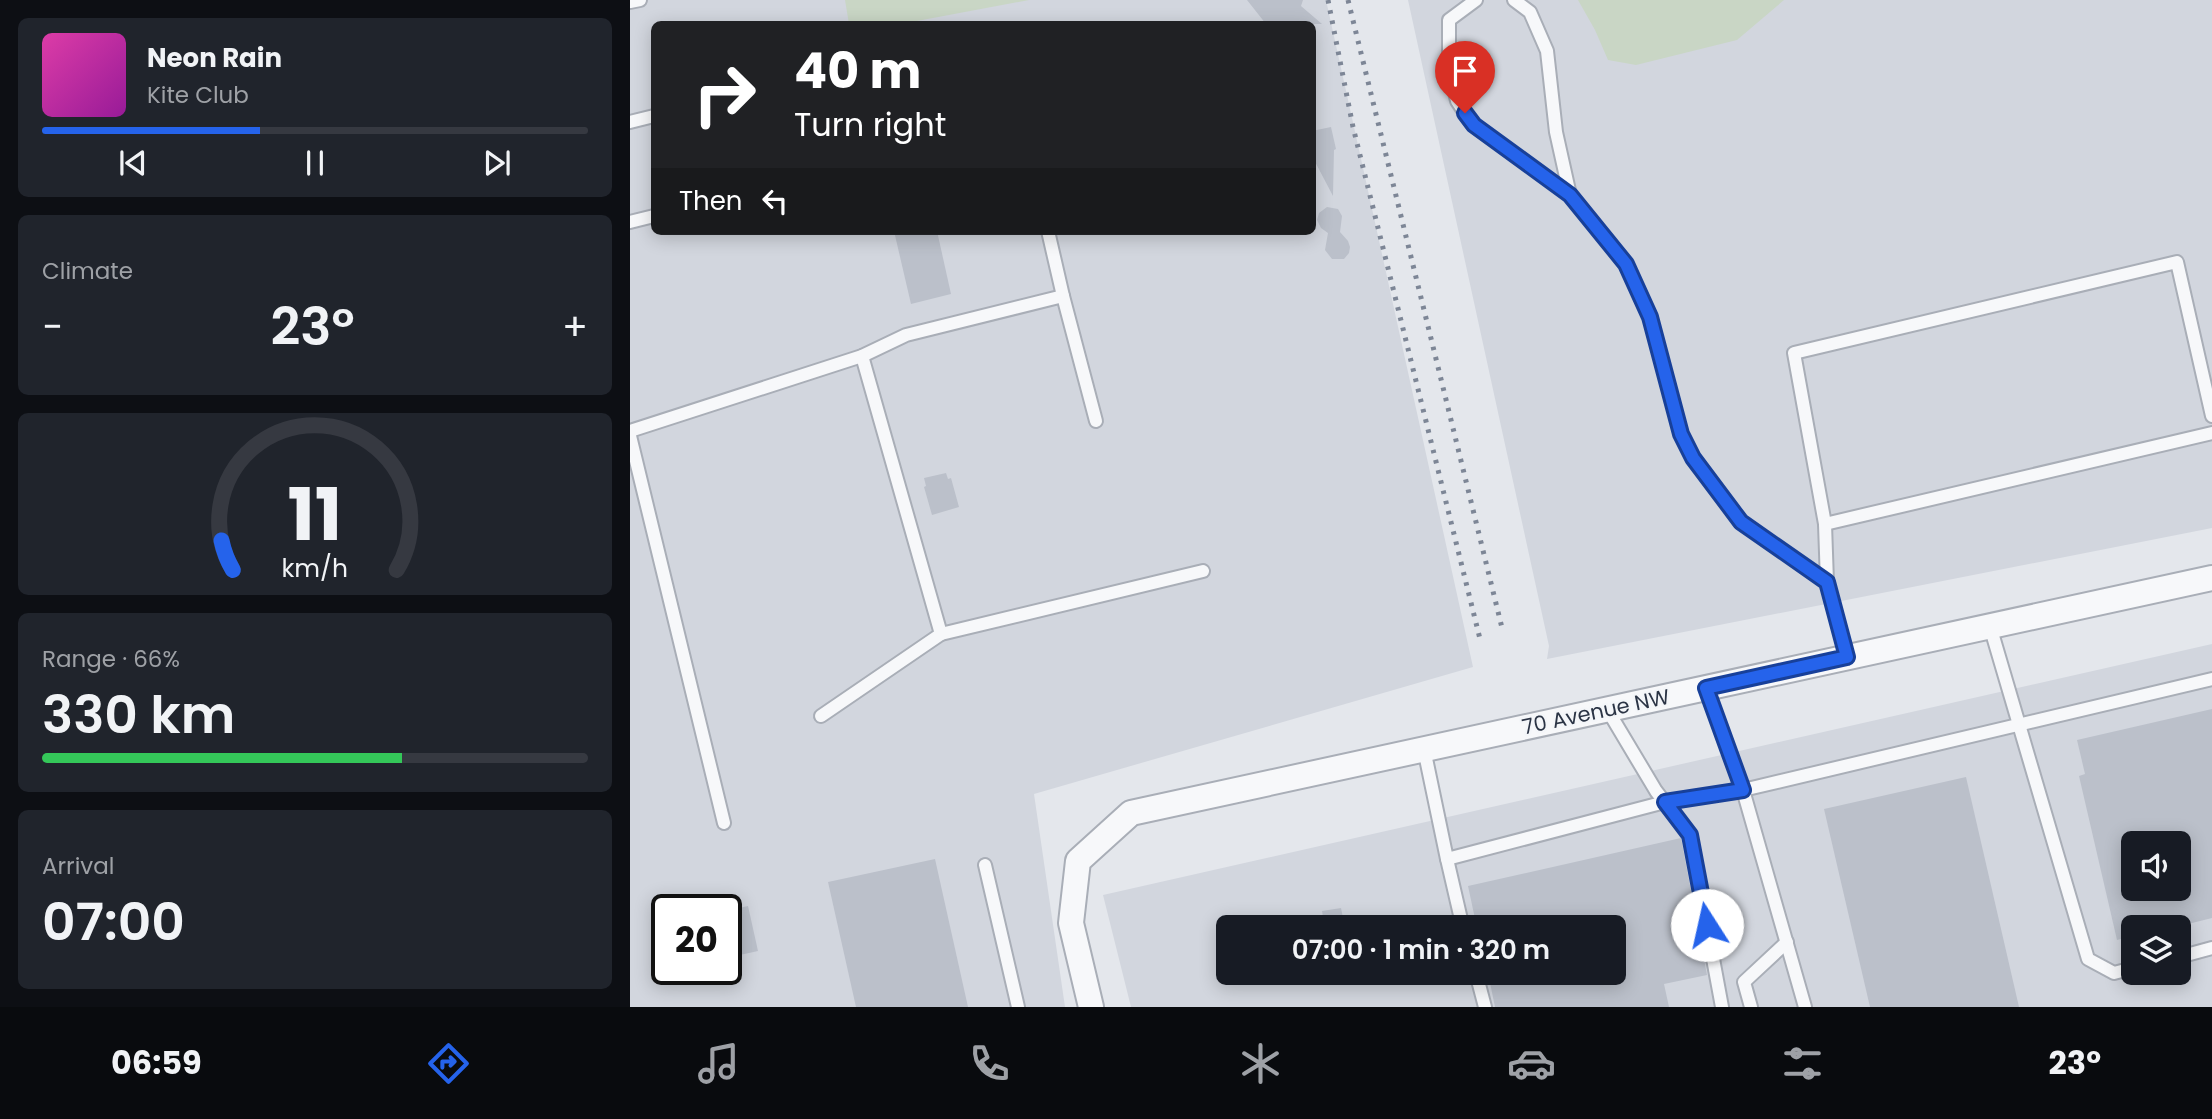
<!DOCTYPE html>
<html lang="en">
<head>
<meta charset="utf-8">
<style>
	:root { --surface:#171b24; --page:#20242c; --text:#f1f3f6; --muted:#9ea1a6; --line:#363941; --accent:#2563eb }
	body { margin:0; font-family:Poppins,sans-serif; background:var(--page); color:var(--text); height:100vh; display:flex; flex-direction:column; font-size:26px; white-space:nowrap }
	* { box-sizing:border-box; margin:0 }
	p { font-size:23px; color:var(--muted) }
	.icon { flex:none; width:38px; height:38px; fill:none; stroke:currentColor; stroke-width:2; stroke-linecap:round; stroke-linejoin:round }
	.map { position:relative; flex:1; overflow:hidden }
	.side { display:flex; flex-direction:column; gap:18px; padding:18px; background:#0d0f14; width:630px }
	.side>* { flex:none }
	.hud { position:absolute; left:21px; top:21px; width:665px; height:214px; border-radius:10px; box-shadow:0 4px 18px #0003; background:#202124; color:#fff; overflow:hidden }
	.controls { position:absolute; left:1491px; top:831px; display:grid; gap:14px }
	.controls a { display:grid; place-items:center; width:70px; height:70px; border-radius:10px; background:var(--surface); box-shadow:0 4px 18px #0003; font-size:35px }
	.speed { position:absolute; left:21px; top:894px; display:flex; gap:14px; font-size:35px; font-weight:700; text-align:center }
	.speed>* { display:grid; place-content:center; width:91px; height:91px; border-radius:50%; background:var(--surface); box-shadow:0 4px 18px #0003; line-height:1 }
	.speed .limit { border:4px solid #111; border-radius:10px; background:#fff; color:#111 }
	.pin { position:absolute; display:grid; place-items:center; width:60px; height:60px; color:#fff; margin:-72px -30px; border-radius:50% 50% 50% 0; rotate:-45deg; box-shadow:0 0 7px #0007 }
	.pin .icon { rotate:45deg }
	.me { position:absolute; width:77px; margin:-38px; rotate:350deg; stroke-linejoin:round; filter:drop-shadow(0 0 5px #0008) }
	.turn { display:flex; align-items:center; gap:24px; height:147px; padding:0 28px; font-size:32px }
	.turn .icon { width:91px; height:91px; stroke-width:2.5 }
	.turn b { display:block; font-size:49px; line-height:60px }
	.then { display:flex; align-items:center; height:66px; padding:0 28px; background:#0003; gap:14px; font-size:26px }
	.big { font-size:52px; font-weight:600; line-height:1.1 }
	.side .card { flex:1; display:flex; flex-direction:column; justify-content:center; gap:10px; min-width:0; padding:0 24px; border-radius:10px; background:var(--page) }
	.side .dial { align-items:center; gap:0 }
	.dial svg { height:182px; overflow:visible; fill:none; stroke:var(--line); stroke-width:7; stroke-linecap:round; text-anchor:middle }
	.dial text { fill:var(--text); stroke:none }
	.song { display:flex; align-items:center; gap:21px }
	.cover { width:84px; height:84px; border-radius:10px; background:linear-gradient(135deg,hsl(320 70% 55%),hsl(300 70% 35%)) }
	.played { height:7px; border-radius:4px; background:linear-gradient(90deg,var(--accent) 40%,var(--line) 40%) }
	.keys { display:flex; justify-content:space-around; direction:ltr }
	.heat { display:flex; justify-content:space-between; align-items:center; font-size:38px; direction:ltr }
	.charge { height:10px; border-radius:5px; background:linear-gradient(90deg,#34c759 66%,var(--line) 0) }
	.trip { position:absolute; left:586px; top:915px; width:410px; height:70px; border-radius:10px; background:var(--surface); box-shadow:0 4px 18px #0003; font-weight:600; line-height:70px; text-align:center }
	.dock { display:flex; height:112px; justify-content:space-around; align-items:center; background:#090b0e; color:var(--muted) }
	.dock .icon { width:49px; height:49px }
	.dock .selected { color:var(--accent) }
	.dock b { font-size:32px; color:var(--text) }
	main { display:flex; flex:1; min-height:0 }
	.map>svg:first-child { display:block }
	.built { fill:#d2d6de; fill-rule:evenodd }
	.green { fill:#c9d6c5 }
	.building { fill:#bbc0ca; fill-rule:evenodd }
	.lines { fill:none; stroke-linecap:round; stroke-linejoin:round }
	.service-casing { stroke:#a9aeb7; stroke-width:16 }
	.minor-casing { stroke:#a9aeb7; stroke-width:28 }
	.service { stroke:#f7f8fa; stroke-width:12 }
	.minor { stroke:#f7f8fa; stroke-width:24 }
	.rail { stroke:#7d8696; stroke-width:5; stroke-dasharray:3.5 7; stroke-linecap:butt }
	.route-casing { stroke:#184099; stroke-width:18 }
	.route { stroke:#2563eb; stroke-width:12 }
	.labels { text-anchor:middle; stroke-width:5; stroke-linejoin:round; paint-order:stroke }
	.street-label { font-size:21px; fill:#2b3445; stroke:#f4f6f9 }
</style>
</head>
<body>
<main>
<section class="side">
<div class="card">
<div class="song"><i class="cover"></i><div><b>Neon Rain</b><p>Kite Club</p></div></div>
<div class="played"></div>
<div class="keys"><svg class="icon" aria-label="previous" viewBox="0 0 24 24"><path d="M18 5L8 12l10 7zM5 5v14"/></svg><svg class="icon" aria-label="pause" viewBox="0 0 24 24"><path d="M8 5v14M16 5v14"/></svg><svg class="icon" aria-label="next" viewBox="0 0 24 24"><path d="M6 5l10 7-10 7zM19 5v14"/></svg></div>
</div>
<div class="card"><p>Climate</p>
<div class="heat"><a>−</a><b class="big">23°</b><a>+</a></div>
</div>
<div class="card dial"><svg viewBox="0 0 100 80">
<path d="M14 69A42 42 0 1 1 86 69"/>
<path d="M14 69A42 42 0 0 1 9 56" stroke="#2563eb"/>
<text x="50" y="56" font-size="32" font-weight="700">11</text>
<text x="50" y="72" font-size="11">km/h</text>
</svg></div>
<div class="card"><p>Range · 66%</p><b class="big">330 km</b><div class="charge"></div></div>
<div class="card"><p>Arrival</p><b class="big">07:00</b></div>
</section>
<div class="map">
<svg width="1582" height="1007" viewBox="0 0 1582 1007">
	<rect width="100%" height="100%" fill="#e4e7ec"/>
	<g class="built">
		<path d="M0,0H696L843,667L404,794L435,1007H0ZM24,24H682V231H24ZM37,910H96V970H37Z"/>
		<path d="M778,0H1582V528L917,659L919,646Z"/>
		<path d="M1582,644V1007H501L473,895ZM1503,844H1549V889H1503ZM598,928H984V973H598ZM1503,928H1549V973H1503Z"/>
	</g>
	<g class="green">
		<path d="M215,0H399L271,24H219Z"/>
		<path d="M948,0H1154L1107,40L1006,65L978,60L965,30Z"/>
	</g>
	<g class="building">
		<path d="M617,0H673L671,6L692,24H636Z"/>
		<path d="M701,127L706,149L704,150L703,196L682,156V131Z"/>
		<path d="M697,207L708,209L712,216L710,232L718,241L720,247L719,253L714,259H702L695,250L698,233L691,228L687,220L689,213Z"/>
		<path d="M264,231H307L321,294L281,304Z"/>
		<path d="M316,473L318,479L321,478L329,507L302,515L294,487L296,486L294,478Z"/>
		<path d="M1582,709V918L1542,928H1503V936L1487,940L1449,776L1455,774L1447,740ZM1503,844H1549V889H1503Z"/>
		<path d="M1336,777L1389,1007H1240L1194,809Z"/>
		<path d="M1051,838L1077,975L1034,984L1039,1007H865L858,973H984V928H847L838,886Z"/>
		<path d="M305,859L338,1007H226L198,882Z"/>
		<path d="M118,906L128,951L96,958V911Z"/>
		<path d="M711,908L715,928H695L692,911Z"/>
	</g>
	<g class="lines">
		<defs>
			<g id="service">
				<path d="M846,0L819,20V67L827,101L843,125L940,195L996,264L1020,317L1051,434L1063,458L1111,522L1197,582L1217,657"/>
				<path d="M884,0L900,12L917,51L926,132L940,195"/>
				<path d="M0,2L10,0"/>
				<path d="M0,122L24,116"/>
				<path d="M0,222L24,216"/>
				<path d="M433,296L466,421"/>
				<path d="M232,356L311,634L573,571"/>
				<path d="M0,431L232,356L276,335L433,296L418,231"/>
				<path d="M0,436L94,823"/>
				<path d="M1195,524L1582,433"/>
				<path d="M1197,582L1195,524L1164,353L1547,262L1582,416"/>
				<path d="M1360,626L1458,959L1484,973L1503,968"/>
				<path d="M1076,688L1113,790L1582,679"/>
				<path d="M977,709L1026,791L1060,835L1092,1007"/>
				<path d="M191,716L311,634"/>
				<path d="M794,749L817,859L1035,802L1113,790L1175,1007"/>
				<path d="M817,859L833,928"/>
				<path d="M355,865L388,1007"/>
				<path d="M1549,957L1582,948"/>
				<path d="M846,973L855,1007"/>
				<path d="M1121,1007L1114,982L1157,942"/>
			</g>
			<path id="minor" d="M461,1007L441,923L448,861L501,813L1582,578"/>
		</defs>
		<use href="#service" class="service-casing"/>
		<use href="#minor" class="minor-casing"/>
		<use href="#service" class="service"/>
		<use href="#minor" class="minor"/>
		<g class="rail">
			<path d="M698,0L723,127L850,639"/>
			<path d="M718,0L873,632"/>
		</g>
	</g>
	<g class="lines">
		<defs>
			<path id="route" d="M835,113L844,125L940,195L996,264L1020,317L1051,434L1063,458L1111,522L1197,582L1217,657L1076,688L1113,790L1035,802L1060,835L1077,925"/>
		</defs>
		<use href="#route" class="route-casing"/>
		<use href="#route" class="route"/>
	</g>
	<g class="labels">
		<g class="street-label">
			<text transform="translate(966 712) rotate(-12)" y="7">70 Avenue NW</text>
		</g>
	</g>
</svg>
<div class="controls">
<a><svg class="icon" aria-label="sound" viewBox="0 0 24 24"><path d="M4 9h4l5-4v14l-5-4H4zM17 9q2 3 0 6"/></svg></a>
<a><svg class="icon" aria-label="layers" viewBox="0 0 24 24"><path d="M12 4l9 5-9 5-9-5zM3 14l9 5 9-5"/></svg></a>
</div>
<div class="speed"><div class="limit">20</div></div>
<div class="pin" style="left:835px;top:113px;background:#d93025"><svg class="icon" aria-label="arrive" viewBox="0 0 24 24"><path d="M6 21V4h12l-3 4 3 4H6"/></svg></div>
<svg class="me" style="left:1077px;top:925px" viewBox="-20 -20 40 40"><circle r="19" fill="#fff"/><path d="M0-13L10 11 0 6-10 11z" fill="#2563eb"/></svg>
<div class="trip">07:00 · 1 min · 320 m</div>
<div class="hud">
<div class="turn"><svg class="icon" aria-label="right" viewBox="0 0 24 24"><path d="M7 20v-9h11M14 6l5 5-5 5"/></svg><div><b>40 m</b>Turn right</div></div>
<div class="then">Then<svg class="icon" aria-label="left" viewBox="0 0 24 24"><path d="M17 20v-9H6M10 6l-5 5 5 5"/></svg></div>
</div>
</div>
</main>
<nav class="dock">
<b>06:59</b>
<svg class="icon selected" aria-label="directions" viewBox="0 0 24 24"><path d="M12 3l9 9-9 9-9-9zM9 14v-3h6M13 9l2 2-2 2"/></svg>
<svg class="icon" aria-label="music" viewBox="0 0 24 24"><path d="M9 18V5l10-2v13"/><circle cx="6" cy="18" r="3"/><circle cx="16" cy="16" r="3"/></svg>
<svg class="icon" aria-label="phone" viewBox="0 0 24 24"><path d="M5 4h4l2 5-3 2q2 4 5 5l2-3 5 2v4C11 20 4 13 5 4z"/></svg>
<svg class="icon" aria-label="climate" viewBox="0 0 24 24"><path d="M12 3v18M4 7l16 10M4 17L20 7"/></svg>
<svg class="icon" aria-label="car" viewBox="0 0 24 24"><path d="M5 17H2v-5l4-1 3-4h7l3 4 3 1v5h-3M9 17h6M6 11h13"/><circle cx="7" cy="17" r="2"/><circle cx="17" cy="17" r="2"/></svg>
<svg class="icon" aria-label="filters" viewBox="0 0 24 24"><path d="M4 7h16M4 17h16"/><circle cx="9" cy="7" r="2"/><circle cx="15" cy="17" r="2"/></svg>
<b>23°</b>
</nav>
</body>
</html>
